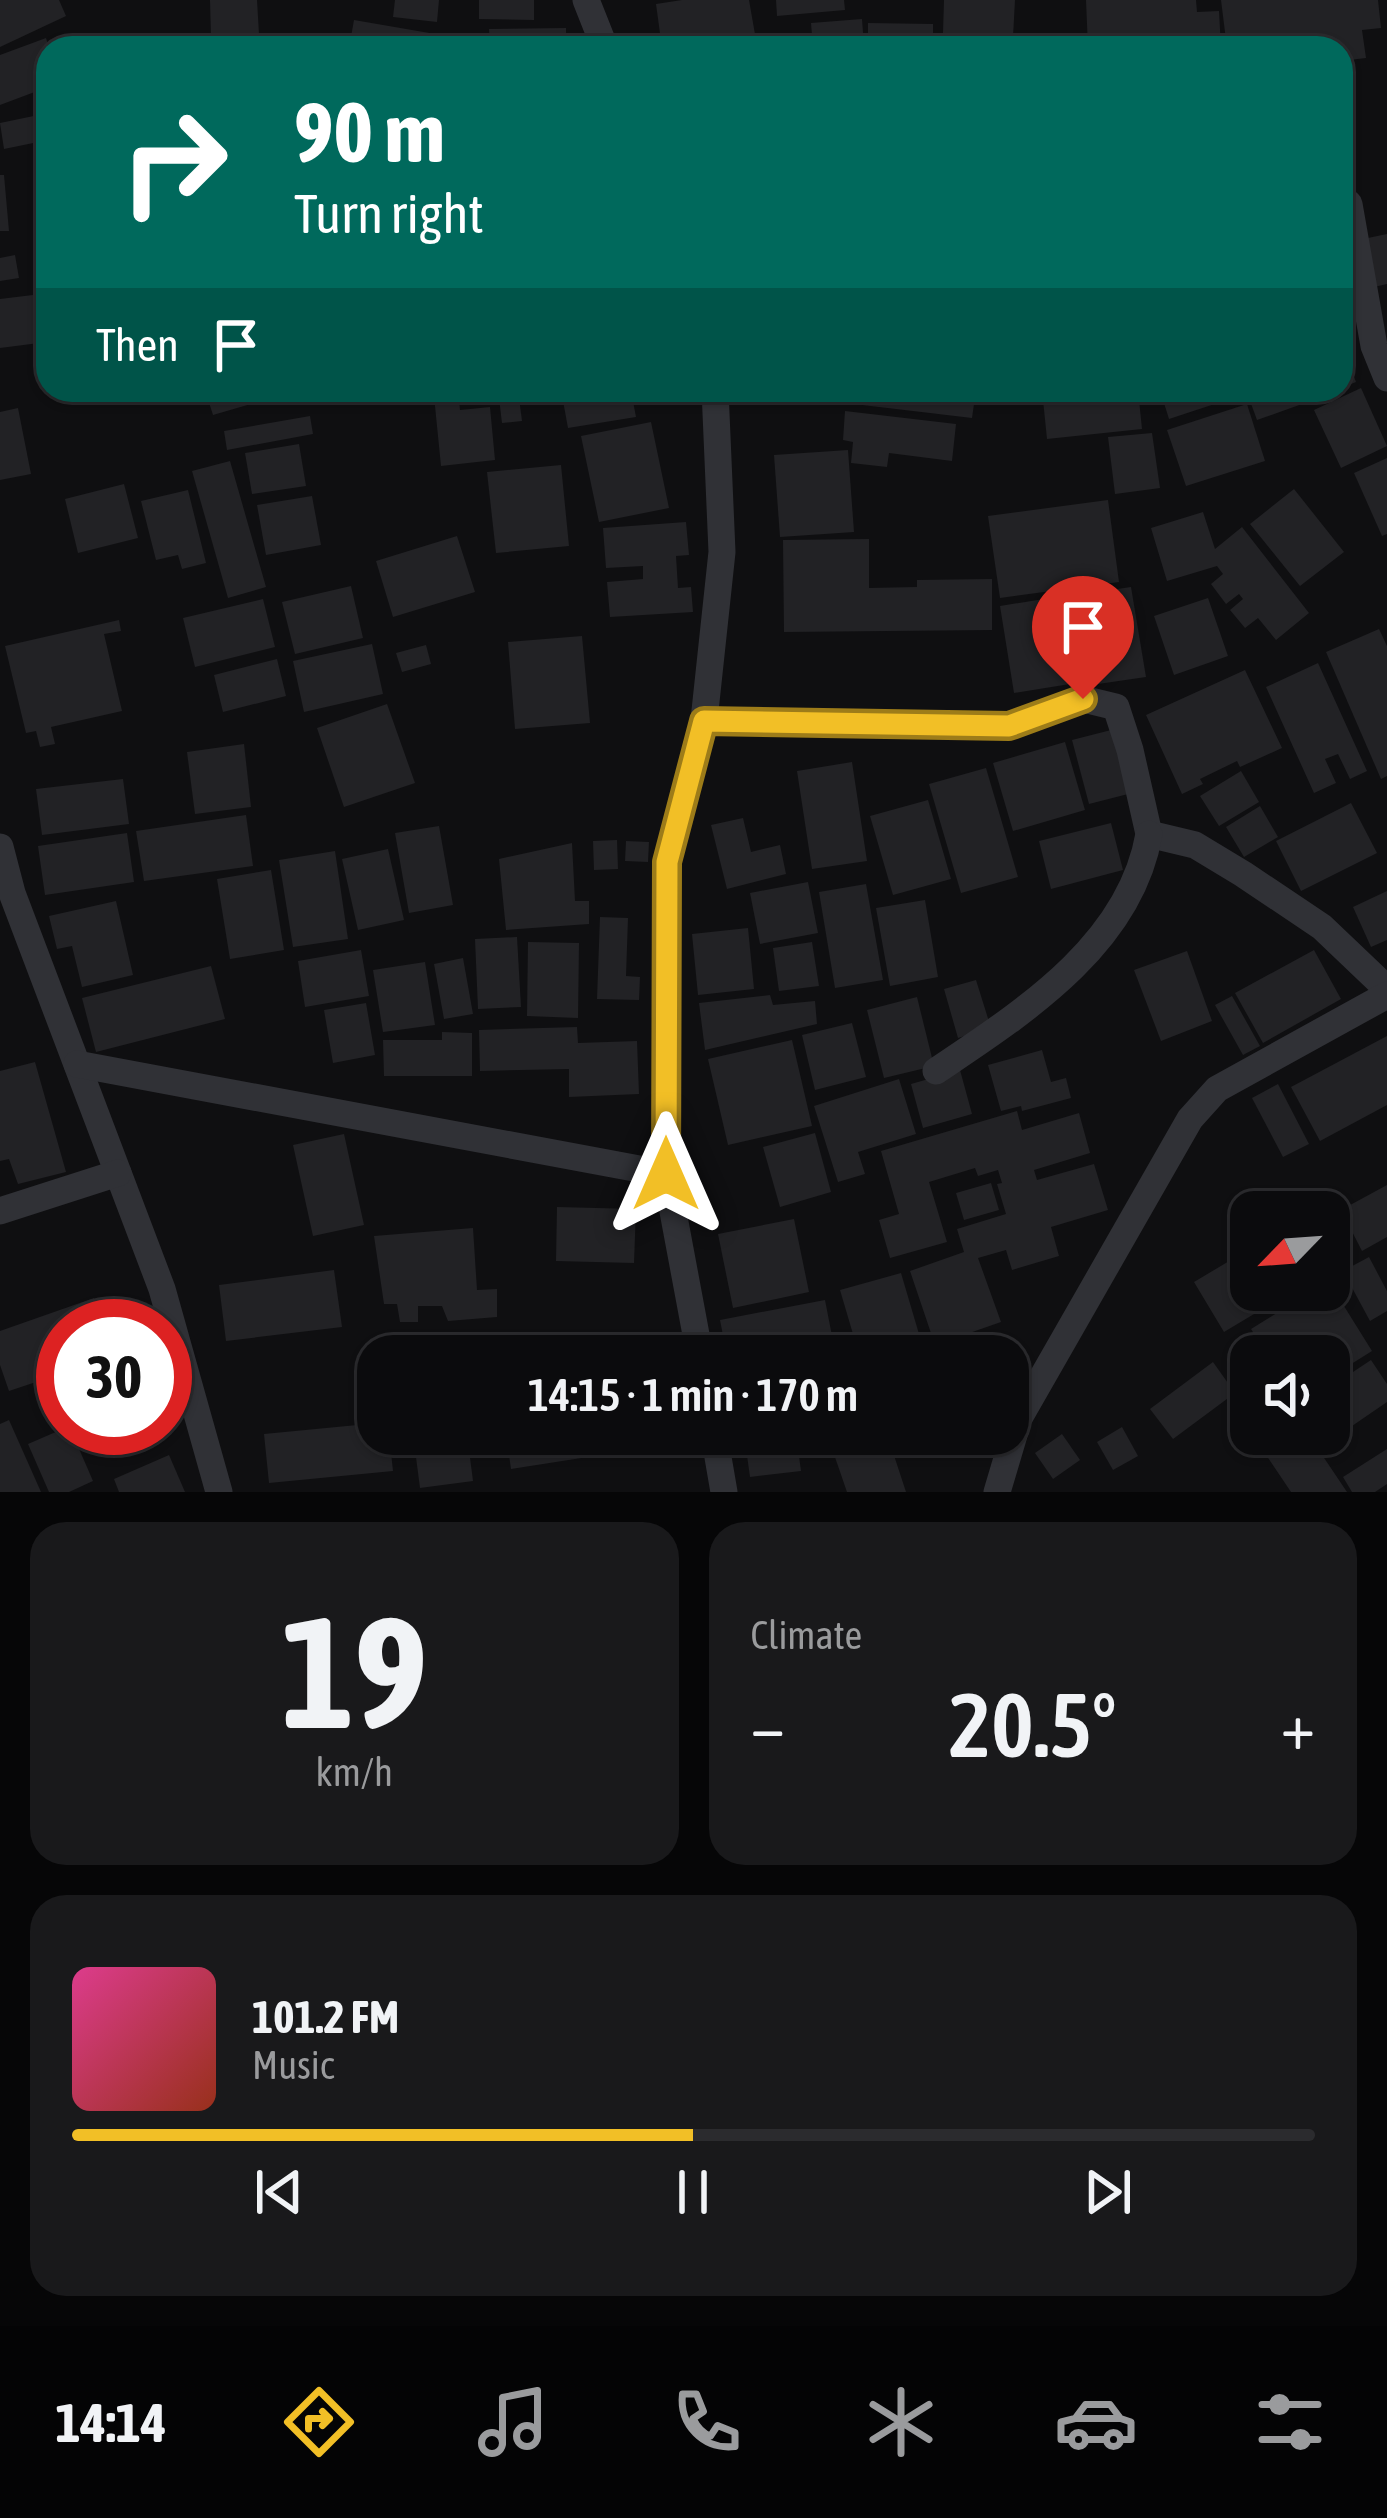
<!DOCTYPE html>
<html lang="en">
<head>
<meta charset="utf-8">
<style>
	:root { --surface:#0b0b0d; --page:#19191b; --text:#f1f3f6; --muted:#9a9b9d; --line:#2b2b2e; --accent:#f2bf26 }
	body { margin:0; font-family:"Asap Condensed",sans-serif; background:var(--page); color:var(--text); height:100vh; display:flex; flex-direction:column; font-size:45px; white-space:nowrap }
	* { box-sizing:border-box; margin:0 }
	p { font-size:39px; color:var(--muted) }
	.icon { flex:none; width:66px; height:66px; fill:none; stroke:currentColor; stroke-width:2; stroke-linecap:round; stroke-linejoin:round }
	.map { position:relative; height:1492px; overflow:hidden }
	.details { display:flex; flex-direction:column; gap:30px; padding:30px; background:#060607; flex:1 }
	.details>* { flex:none }
	.guide { position:absolute; left:36px; top:36px; width:1317px; height:366px; border-radius:36px; box-shadow:0 3px 9px #0004,0 0 0 3px var(--line); background:#00695c; color:#fff; overflow:hidden }
	.needle { width:78px; rotate:245deg }
	.buttons { position:absolute; left:1230px; top:1191px; display:grid; gap:24px }
	.buttons a { display:grid; place-items:center; width:120px; height:120px; border-radius:24px; background:var(--surface); box-shadow:0 3px 9px #0004,0 0 0 3px var(--line); font-size:60px }
	.speed { position:absolute; left:36px; top:1299px; display:flex; gap:24px; font-size:60px; font-weight:700; text-align:center }
	.speed>* { display:grid; place-content:center; width:156px; height:156px; border-radius:50%; background:var(--surface); box-shadow:0 3px 9px #0004,0 0 0 3px var(--line); line-height:1 }
	.speed .limit { border:18px solid #d22; background:#fff; color:#111 }
	.pin { position:absolute; display:grid; place-items:center; width:102px; height:102px; color:#fff; margin:-123px -51px; border-radius:50% 50% 50% 0; rotate:-45deg; box-shadow:0 0 12px #0007 }
	.pin .icon { rotate:45deg }
	.me { position:absolute; width:132px; margin:-66px; rotate:0deg; stroke-linejoin:round; filter:drop-shadow(0 0 9px #0008) }
	.turn { display:flex; align-items:center; gap:42px; height:252px; padding:0 60px; font-size:54px }
	.turn .icon { width:156px; height:156px; stroke-width:2.5 }
	.turn b { display:block; font-size:84px; line-height:102px }
	.then { display:flex; align-items:center; height:114px; padding:0 60px; background:#0003; gap:24px; font-size:45px }
	.big { font-size:90px; font-weight:600; line-height:1.1 }
	.details .widget { flex:1; display:flex; flex-direction:column; justify-content:center; gap:18px; min-width:0; padding:0 42px; border-radius:36px; background:var(--page) }
	.details .dial { align-items:center; gap:0 }
	.dial b { font-size:156px; line-height:1 }
	.song { display:flex; align-items:center; gap:36px }
	.cover { width:144px; height:144px; border-radius:18px; background:linear-gradient(135deg,hsl(330 70% 55%),hsl(10 70% 35%)) }
	.played { height:12px; border-radius:6px; background:linear-gradient(90deg,var(--accent) 50%,var(--line) 50%) }
	.keys { display:flex; justify-content:space-around; direction:ltr }
	.heat { display:flex; justify-content:space-between; align-items:center; font-size:66px; direction:ltr }
	.details .tiles { flex:1; display:grid; gap:30px; grid-template-columns:1fr 1fr }
	.widget:last-child { grid-column:span 2 }
	.trip { position:absolute; left:357px; top:1335px; width:672px; height:120px; border-radius:36px; background:var(--surface); box-shadow:0 3px 9px #0004,0 0 0 3px var(--line); font-weight:600; line-height:120px; text-align:center }
	.dock { display:flex; height:192px; justify-content:space-around; align-items:center; background:#040405; color:var(--muted) }
	.dock .icon { width:84px; height:84px }
	.dock .current { color:var(--accent) }
	.dock b { font-size:54px; color:var(--text) }
	.map>svg:first-child { display:block }
	.building { fill:#222225 }
	.lines { fill:none; stroke-linecap:round; stroke-linejoin:round }
	.street { stroke:#303136; stroke-width:27 }
	.route-casing { stroke:#9d7c19; stroke-width:30 }
	.route { stroke:#f2bf26; stroke-width:21 }
</style>
</head>
<body>
<div class="map">
<svg width="1387" height="1492" viewBox="0 0 1387 1492">
	<rect width="100%" height="100%" fill="#0f0f11"/>
	<g class="building">
		<path d="M0,0H59L66,16L0,47Z"/>
		<path d="M210,0H257L259,34L211,37Z"/>
		<path d="M395,0H439L437,22L393,17Z"/>
		<path d="M479,0H534V20L479,19Z"/>
		<path d="M682,0H749L756,40L698,48H662L656,4Z"/>
		<path d="M776,0H844L845,10L777,16Z"/>
		<path d="M944,0H1015L1013,37L943,33Z"/>
		<path d="M1086,0H1196L1197,12L1219,11L1221,48H1088Z"/>
		<path d="M1221,0H1378L1381,28L1362,30L1366,58L1341,61V48H1227Z"/>
		<path d="M862,19L864,46L813,48L811,23Z"/>
		<path d="M354,20L441,35L439,48H349Z"/>
		<path d="M868,23L933,24V48L868,46Z"/>
		<path d="M566,28V48H490L489,29Z"/>
		<path d="M46,38L49,48L48,87L0,105V55Z"/>
		<path d="M48,113V140L4,149L0,123Z"/>
		<path d="M0,175H4L9,231H0Z"/>
		<path d="M1387,234V284L1374,287L1363,239Z"/>
		<path d="M15,255L19,278L0,281V258Z"/>
		<path d="M41,294L47,342L0,348V299Z"/>
		<path d="M1341,341L1356,382L1341,388Z"/>
		<path d="M1361,388L1387,446L1341,468L1314,410Z"/>
		<path d="M205,390H296V391L213,415Z"/>
		<path d="M413,390H458L460,410L490,407L495,460L441,466L434,396L414,398Z"/>
		<path d="M498,390H518L522,421L502,423Z"/>
		<path d="M561,390H631L636,417L568,428Z"/>
		<path d="M838,390H976L972,418L837,402Z"/>
		<path d="M1042,390H1138L1142,429L1047,439Z"/>
		<path d="M1160,390H1240L1242,395L1169,419Z"/>
		<path d="M1246,390H1297L1302,404L1257,420Z"/>
		<path d="M1247,404L1265,461L1186,486L1167,430Z"/>
		<path d="M18,408L31,474L0,480V412Z"/>
		<path d="M845,411L956,424L952,461L889,453L887,467L851,463L853,442L843,440Z"/>
		<path d="M310,416L313,434L227,450L224,431Z"/>
		<path d="M651,422L669,508L599,522L581,436Z"/>
		<path d="M1152,433L1160,488L1115,494L1108,437Z"/>
		<path d="M299,444L306,486L252,494L245,453Z"/>
		<path d="M848,450L854,532L780,537L774,455Z"/>
		<path d="M1387,458V534L1382,536L1354,473Z"/>
		<path d="M230,461L266,587L228,598L192,471Z"/>
		<path d="M561,465L569,546L496,553L487,472Z"/>
		<path d="M124,484L138,538L78,553L65,499Z"/>
		<path d="M1294,489L1344,552L1300,586L1250,524Z"/>
		<path d="M188,490L206,563L182,569L178,555L156,560L141,501Z"/>
		<path d="M312,496L321,545L266,555L257,505Z"/>
		<path d="M1108,500L1119,582L1000,598L988,516Z"/>
		<path d="M1203,512L1215,549L1242,527L1309,613L1276,640L1258,618L1245,628L1230,610L1243,599L1239,594L1226,604L1211,584L1223,574L1217,566L1167,581L1151,528Z"/>
		<path d="M686,522L689,555L676,556L678,588L691,587L693,612L610,617L607,582L643,579V566L606,568L603,528Z"/>
		<path d="M457,536L475,592L393,617L376,561Z"/>
		<path d="M869,539V588L917,587V580L992,579V630L784,632L783,540Z"/>
		<path d="M351,586L363,638L295,654L282,602Z"/>
		<path d="M1131,587L1146,677L1098,684L1083,594Z"/>
		<path d="M1056,597L1070,684L1014,693L1000,606Z"/>
		<path d="M1208,598L1228,656L1174,675L1154,616Z"/>
		<path d="M263,599L275,647L195,667L183,618Z"/>
		<path d="M119,620L121,631L104,634L122,711L51,727L55,744L40,747L36,731L26,733L5,646Z"/>
		<path d="M1379,629L1387,646V776L1381,779L1326,652Z"/>
		<path d="M582,636L590,723L515,729L508,642Z"/>
		<path d="M372,644L383,694L304,712L293,661Z"/>
		<path d="M426,645L431,664L402,672L396,653Z"/>
		<path d="M277,659L286,696L223,712L214,675Z"/>
		<path d="M1318,663L1367,771L1350,779L1338,754L1325,759L1336,783L1314,793L1266,687Z"/>
		<path d="M1245,670L1282,748L1240,767L1237,761L1200,779L1203,784L1182,794L1146,715Z"/>
		<path d="M387,704L415,783L344,807L317,728Z"/>
		<path d="M1115,729L1132,793L1089,804L1072,740Z"/>
		<path d="M1065,742L1085,810L1013,831L993,763Z"/>
		<path d="M244,744L251,807L195,814L187,752Z"/>
		<path d="M852,762L867,861L812,869L797,771Z"/>
		<path d="M986,768L1018,877L961,893L929,784Z"/>
		<path d="M1241,771L1259,802L1219,826L1200,796Z"/>
		<path d="M123,779L129,824L42,835L36,789Z"/>
		<path d="M928,800L951,879L893,895L870,816Z"/>
		<path d="M1351,803L1377,853L1301,891L1276,841Z"/>
		<path d="M1260,806L1278,837L1244,857L1226,827Z"/>
		<path d="M246,815L253,866L144,881L136,831Z"/>
		<path d="M743,818L751,852L780,845L786,874L727,889L711,825Z"/>
		<path d="M1111,823L1123,870L1051,889L1039,841Z"/>
		<path d="M439,826L453,905L409,913L395,833Z"/>
		<path d="M127,833L134,882L45,895L38,846Z"/>
		<path d="M617,840L618,869L594,870L593,841Z"/>
		<path d="M626,841L649,842L648,862L625,861Z"/>
		<path d="M572,843L575,901H589V924L506,930L499,859Z"/>
		<path d="M388,849L404,920L358,930L342,859Z"/>
		<path d="M335,851L348,939L293,947L279,860Z"/>
		<path d="M271,870L284,950L230,959L217,879Z"/>
		<path d="M808,882L818,933L760,944L750,893Z"/>
		<path d="M866,884L883,980L835,988L819,892Z"/>
		<path d="M1387,891V940L1371,947L1353,907Z"/>
		<path d="M925,900L938,977L890,986L876,908Z"/>
		<path d="M116,901L133,975L82,987L72,946L57,949L49,916Z"/>
		<path d="M600,917L628,918L626,976L640,977L639,1000L597,999Z"/>
		<path d="M748,928L754,989L698,995L692,934Z"/>
		<path d="M517,937L521,1007L478,1009L475,939Z"/>
		<path d="M528,942L579,943L578,1018L527,1016Z"/>
		<path d="M812,942L819,986L779,991L773,948Z"/>
		<path d="M361,950L369,996L305,1007L298,961Z"/>
		<path d="M1314,950L1341,999L1263,1043L1235,993Z"/>
		<path d="M1187,951L1212,1021L1161,1041L1134,970Z"/>
		<path d="M463,958L473,1014L444,1019L434,964Z"/>
		<path d="M425,962L435,1025L383,1032L373,970Z"/>
		<path d="M211,966L225,1019L96,1052L82,998Z"/>
		<path d="M976,980L991,1028L958,1038L944,989Z"/>
		<path d="M770,995L773,1005L815,1001L817,1024L705,1050L699,1003Z"/>
		<path d="M1232,996L1260,1046L1243,1055L1215,1005Z"/>
		<path d="M917,997L934,1066L884,1078L867,1010Z"/>
		<path d="M366,1003L375,1055L333,1063L324,1010Z"/>
		<path d="M852,1023L866,1077L815,1090L802,1035Z"/>
		<path d="M577,1027L578,1043L637,1041L639,1094L569,1097V1069L480,1071L479,1030Z"/>
		<path d="M442,1032L472,1033V1076H384L383,1040H442Z"/>
		<path d="M1387,1036V1105L1320,1141L1291,1087Z"/>
		<path d="M792,1040L812,1126L728,1145L708,1059Z"/>
		<path d="M1042,1050L1051,1082L1066,1078L1071,1098L1022,1111L1021,1106L1001,1111L988,1065Z"/>
		<path d="M35,1062L66,1172L18,1184L9,1159L0,1161V1071Z"/>
		<path d="M960,1070L972,1114L923,1128L911,1084Z"/>
		<path d="M899,1079L916,1134L858,1152L865,1174L838,1182L814,1106Z"/>
		<path d="M1278,1084L1309,1144L1283,1157L1252,1098Z"/>
		<path d="M1017,1111L1022,1130L1079,1113L1090,1153L1034,1170L1037,1180L1094,1164L1108,1210L1051,1227L1059,1256L1012,1270L1006,1250L978,1258L1001,1322L935,1345L910,1271L964,1252L957,1229L1006,1214L997,1184L1002,1183L998,1170L978,1176L975,1168L929,1182L947,1242L890,1258L879,1220L899,1214L881,1151Z"/>
		<path d="M815,1133L831,1192L780,1207L763,1147Z"/>
		<path d="M344,1134L364,1225L313,1236L293,1145Z"/>
		<path d="M991,1183L999,1210L964,1220L956,1193Z"/>
		<path d="M1387,1185V1237L1362,1251L1341,1210Z"/>
		<path d="M557,1207L636,1209L634,1263L556,1261Z"/>
		<path d="M794,1219L809,1292L733,1308L718,1234Z"/>
		<path d="M473,1228L477,1290L497,1289V1317L448,1321L442,1306H418V1322H400L397,1304H384L374,1236Z"/>
		<path d="M1251,1248V1290H1294L1224,1332L1194,1282Z"/>
		<path d="M1369,1257L1387,1291V1311L1370,1321L1343,1271Z"/>
		<path d="M334,1270L342,1327L226,1341L219,1285Z"/>
		<path d="M901,1273L919,1334L858,1351L840,1290Z"/>
		<path d="M1329,1282L1372,1351L1329,1378V1356H1268L1251,1329L1314,1290H1329Z"/>
		<path d="M94,1298L103,1326H63V1373L9,1391L0,1365V1331Z"/>
		<path d="M825,1300L833,1341L808,1346L810,1356H727L720,1320Z"/>
		<path d="M1371,1360L1387,1384V1402L1352,1426L1329,1393V1388Z"/>
		<path d="M1213,1362L1235,1393L1173,1439L1150,1409Z"/>
		<path d="M9,1420L41,1492H0V1424Z"/>
		<path d="M378,1423V1434H389L393,1471L269,1483L264,1434Z"/>
		<path d="M1122,1427L1138,1456L1113,1470L1097,1442Z"/>
		<path d="M65,1428H70L93,1481L69,1492H49L28,1444Z"/>
		<path d="M413,1434H467L473,1481L420,1488Z"/>
		<path d="M506,1434H637L639,1449L511,1469Z"/>
		<path d="M744,1434H796L801,1471L750,1477Z"/>
		<path d="M827,1434H887L906,1492H847Z"/>
		<path d="M1062,1434L1080,1460L1053,1479L1035,1453Z"/>
		<path d="M1252,1434H1308L1347,1492H1291Z"/>
		<path d="M1387,1449V1484L1375,1492H1352L1343,1477Z"/>
		<path d="M169,1455L185,1492H119L114,1479Z"/>
	</g>
	<g class="lines">
		<g class="street">
			<path d="M586,0L605,48"/>
			<path d="M1341,197L1349,204L1374,346L1387,378"/>
			<path d="M704,720L1009,726L1083,699L1116,707L1130,750L1149,834L1195,845L1243,874L1322,927L1387,989"/>
			<path d="M0,847L12,893L162,1289L219,1492"/>
			<path d="M77,1064L666,1174"/>
			<path d="M936,1071C1022,1013 1130,945 1149,834"/>
			<path d="M0,1211L118,1173"/>
			<path d="M700,1356L666,1174L667,863L704,720L722,552L715,390"/>
			<path d="M714,1434L724,1492"/>
			<path d="M997,1492L1019,1418L1190,1119L1217,1089L1387,995"/>
		</g>
	</g>
	<g class="lines">
		<defs>
			<path id="route" d="M666,1174L667,862L704,721L1009,726L1083,699"/>
		</defs>
		<use href="#route" class="route-casing"/>
		<use href="#route" class="route"/>
	</g>
</svg>
<div class="buttons">
<a><svg class="needle" viewBox="-14 -14 28 28"><path d="M0-13l5 13h-10z" fill="#e53935"/><path d="M0 13l5-13h-10z" fill="#9a9b9d"/></svg></a>
<a><svg class="icon" aria-label="sound" viewBox="0 0 24 24"><path d="M4 9h4l5-4v14l-5-4H4zM17 9q2 3 0 6"/></svg></a>
</div>
<div class="speed"><div class="limit">30</div></div>
<div class="pin" style="left:1083px;top:699px;background:#d93025"><svg class="icon" aria-label="arrive" viewBox="0 0 24 24"><path d="M6 21V4h12l-3 4 3 4H6"/></svg></div>
<svg class="me" style="left:666px;top:1174px" viewBox="-20 -20 40 40"><path d="M0-17L14 15 0 8-14 15z" fill="#f2bf26" stroke="#fff" stroke-width="4"/></svg>
<div class="trip">14:15 · 1 min · 170 m</div>
<div class="guide">
<div class="turn"><svg class="icon" aria-label="right" viewBox="0 0 24 24"><path d="M7 20v-9h11M14 6l5 5-5 5"/></svg><div><b>90 m</b>Turn right</div></div>
<div class="then">Then<svg class="icon" aria-label="arrive" viewBox="0 0 24 24"><path d="M6 21V4h12l-3 4 3 4H6"/></svg></div>
</div>
</div>
<section class="details">
<div class="tiles">
<div class="widget dial"><b>19</b><p>km/h</p></div>
<div class="widget"><p>Climate</p>
<div class="heat"><a>−</a><b class="big">20.5°</b><a>+</a></div>
</div>
<div class="widget">
<div class="song"><i class="cover"></i><div><b>101.2 FM</b><p>Music</p></div></div>
<div class="played"></div>
<div class="keys"><svg class="icon" aria-label="previous" viewBox="0 0 24 24"><path d="M18 5L8 12l10 7zM5 5v14"/></svg><svg class="icon" aria-label="pause" viewBox="0 0 24 24"><path d="M8 5v14M16 5v14"/></svg><svg class="icon" aria-label="next" viewBox="0 0 24 24"><path d="M6 5l10 7-10 7zM19 5v14"/></svg></div>
</div>
</div>
</section>
<nav class="dock">
<b>14:14</b>
<svg class="icon current" aria-label="directions" viewBox="0 0 24 24"><path d="M12 3l9 9-9 9-9-9zM9 14v-3h6M13 9l2 2-2 2"/></svg>
<svg class="icon" aria-label="music" viewBox="0 0 24 24"><path d="M9 18V5l10-2v13"/><circle cx="6" cy="18" r="3"/><circle cx="16" cy="16" r="3"/></svg>
<svg class="icon" aria-label="phone" viewBox="0 0 24 24"><path d="M5 4h4l2 5-3 2q2 4 5 5l2-3 5 2v4C11 20 4 13 5 4z"/></svg>
<svg class="icon" aria-label="climate" viewBox="0 0 24 24"><path d="M12 3v18M4 7l16 10M4 17L20 7"/></svg>
<svg class="icon" aria-label="car" viewBox="0 0 24 24"><path d="M5 17H2v-5l4-1 3-4h7l3 4 3 1v5h-3M9 17h6M6 11h13"/><circle cx="7" cy="17" r="2"/><circle cx="17" cy="17" r="2"/></svg>
<svg class="icon" aria-label="filters" viewBox="0 0 24 24"><path d="M4 7h16M4 17h16"/><circle cx="9" cy="7" r="2"/><circle cx="15" cy="17" r="2"/></svg>
</nav>
</body>
</html>
